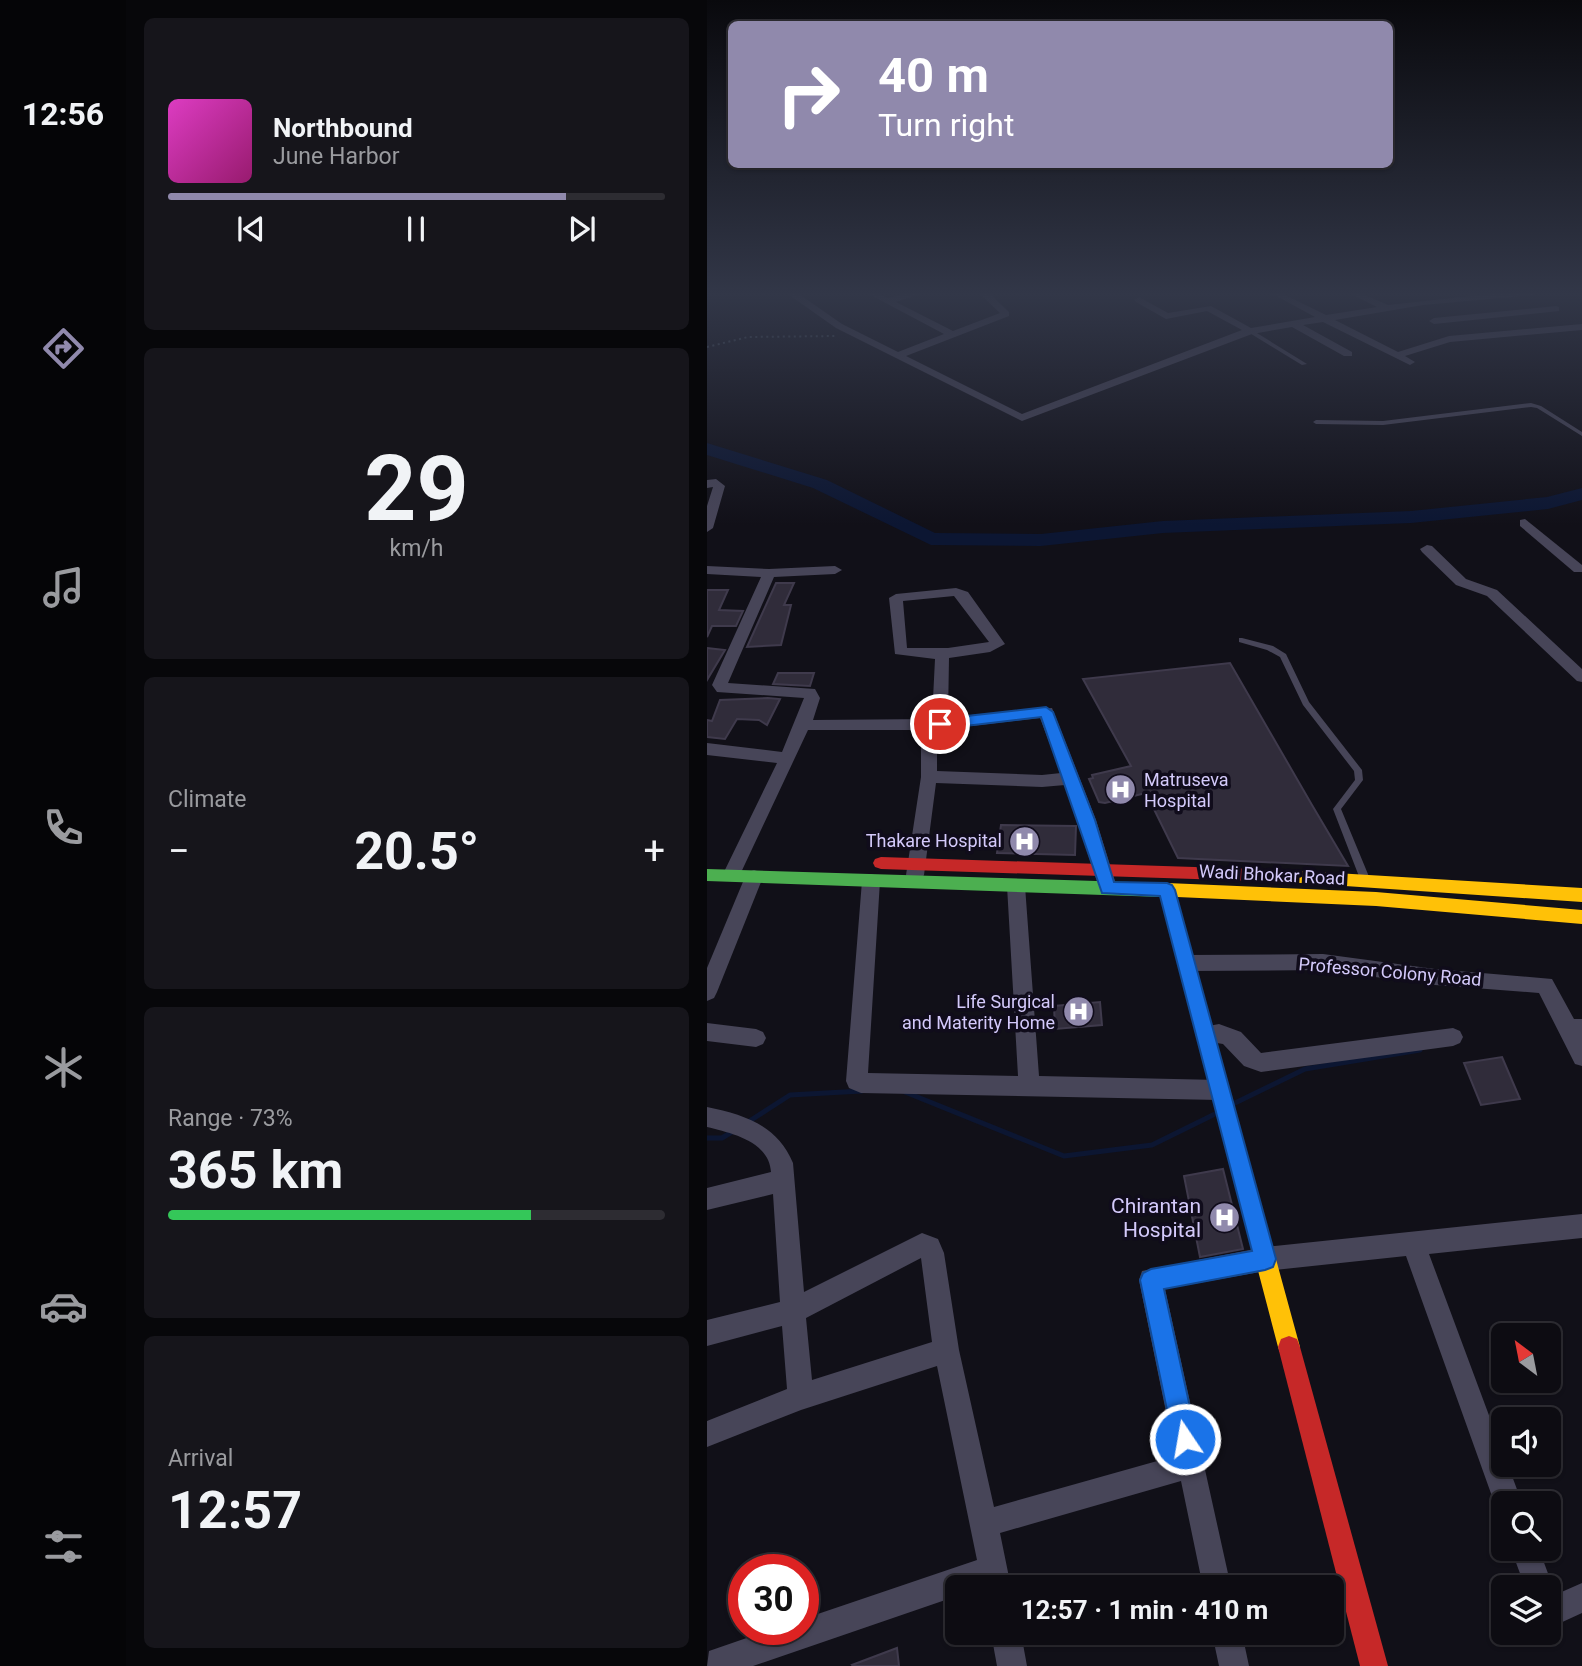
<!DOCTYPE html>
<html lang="en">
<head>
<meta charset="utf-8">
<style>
	:root { --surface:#0d0c12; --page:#16151b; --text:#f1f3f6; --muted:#9a9b9f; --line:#2d2c32; --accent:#9089ac }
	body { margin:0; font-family:Roboto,sans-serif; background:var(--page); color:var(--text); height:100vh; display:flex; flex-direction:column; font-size:26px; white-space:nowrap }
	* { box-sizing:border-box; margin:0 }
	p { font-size:23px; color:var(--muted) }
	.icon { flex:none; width:38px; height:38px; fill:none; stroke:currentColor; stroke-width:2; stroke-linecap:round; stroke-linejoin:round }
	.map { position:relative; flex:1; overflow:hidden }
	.side { display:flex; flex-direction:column; gap:18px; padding:18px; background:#07070a; width:581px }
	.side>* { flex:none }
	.guide { position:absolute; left:21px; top:21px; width:665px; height:147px; border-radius:10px; box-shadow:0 2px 5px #0004,0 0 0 2px var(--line); background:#9089ac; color:#fff; overflow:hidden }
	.needle { width:46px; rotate:328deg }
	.controls { position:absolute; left:784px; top:1323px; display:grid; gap:14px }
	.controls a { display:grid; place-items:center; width:70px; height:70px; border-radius:10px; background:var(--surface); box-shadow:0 2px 5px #0004,0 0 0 2px var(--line); font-size:35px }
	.speed { position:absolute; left:21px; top:1554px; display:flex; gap:14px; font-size:35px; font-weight:700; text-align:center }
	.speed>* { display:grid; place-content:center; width:91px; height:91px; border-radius:50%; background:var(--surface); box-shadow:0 2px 5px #0004,0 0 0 2px var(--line); line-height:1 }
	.speed .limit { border:10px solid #d22; background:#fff; color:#111 }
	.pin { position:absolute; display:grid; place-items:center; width:60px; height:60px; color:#fff; margin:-30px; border:4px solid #fff; border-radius:50%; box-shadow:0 2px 7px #0007 }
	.me { position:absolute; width:77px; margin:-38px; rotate:348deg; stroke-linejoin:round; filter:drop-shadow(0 0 5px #0008) }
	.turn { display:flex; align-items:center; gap:24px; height:147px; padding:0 35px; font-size:32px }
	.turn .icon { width:91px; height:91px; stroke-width:2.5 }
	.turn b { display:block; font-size:49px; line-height:60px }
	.big { font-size:52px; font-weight:700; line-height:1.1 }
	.side .widget { flex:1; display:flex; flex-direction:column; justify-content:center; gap:10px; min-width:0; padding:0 24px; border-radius:10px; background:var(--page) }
	.side .dial { align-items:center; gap:0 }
	.dial b { font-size:91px; line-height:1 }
	.song { display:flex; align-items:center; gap:21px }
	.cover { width:84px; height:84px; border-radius:10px; background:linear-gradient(135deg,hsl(310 70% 55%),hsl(320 70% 35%)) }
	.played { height:7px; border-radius:4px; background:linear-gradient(90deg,var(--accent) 80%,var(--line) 80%) }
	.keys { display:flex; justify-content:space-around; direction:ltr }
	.heat { display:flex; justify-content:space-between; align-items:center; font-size:38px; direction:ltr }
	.charge { height:10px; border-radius:5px; background:linear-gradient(90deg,#34c759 73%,var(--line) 0) }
	.trip { position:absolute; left:238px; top:1575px; width:399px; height:70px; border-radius:10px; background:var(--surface); box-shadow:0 2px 5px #0004,0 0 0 2px var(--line); font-weight:700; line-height:70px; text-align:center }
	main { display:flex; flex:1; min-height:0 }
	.dock { display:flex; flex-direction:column; width:126px; justify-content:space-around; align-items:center; background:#050507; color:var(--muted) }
	.dock .icon { width:49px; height:49px }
	.dock .on { color:var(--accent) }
	.dock b { font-size:32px; color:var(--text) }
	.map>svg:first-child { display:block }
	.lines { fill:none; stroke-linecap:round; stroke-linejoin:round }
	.stream { stroke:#0c1632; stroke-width:5 }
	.river { fill:#0c1632; fill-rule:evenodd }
	.building { fill:#302c3a; stroke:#3f3a4c; stroke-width:2 }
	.path { stroke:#4b5763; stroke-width:2; stroke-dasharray:2 3.5; stroke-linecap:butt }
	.lane { fill:#474558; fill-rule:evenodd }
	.street { fill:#474558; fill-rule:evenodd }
	.fast { fill:#4caf50; fill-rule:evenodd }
	.slow { fill:#ffc107; fill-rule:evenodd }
	.jam { fill:#c62828; fill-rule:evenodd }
	.route { fill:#1a73e8; stroke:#114b97; stroke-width:2 }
	.labels { text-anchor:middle; stroke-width:7; stroke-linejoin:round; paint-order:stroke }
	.poi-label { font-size:18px; fill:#d4cafb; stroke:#100c1b; text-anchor:end }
	.street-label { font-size:18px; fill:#d4cafb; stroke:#100c1b }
	.near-poi-label { font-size:21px; fill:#d4cafb; stroke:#100c1b; text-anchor:end }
</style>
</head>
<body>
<main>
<nav class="dock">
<b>12:56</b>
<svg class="icon on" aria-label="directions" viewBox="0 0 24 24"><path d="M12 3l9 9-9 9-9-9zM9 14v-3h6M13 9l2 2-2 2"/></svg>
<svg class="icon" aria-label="music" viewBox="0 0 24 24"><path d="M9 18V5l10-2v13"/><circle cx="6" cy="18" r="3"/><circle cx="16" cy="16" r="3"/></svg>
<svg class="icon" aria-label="phone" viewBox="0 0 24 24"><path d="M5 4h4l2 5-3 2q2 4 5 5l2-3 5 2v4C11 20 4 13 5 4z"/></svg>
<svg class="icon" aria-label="climate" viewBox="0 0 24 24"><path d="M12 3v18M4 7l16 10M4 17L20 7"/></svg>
<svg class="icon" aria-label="car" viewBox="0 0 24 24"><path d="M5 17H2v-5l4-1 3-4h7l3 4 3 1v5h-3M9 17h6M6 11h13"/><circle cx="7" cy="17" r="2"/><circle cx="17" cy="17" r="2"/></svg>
<svg class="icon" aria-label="filters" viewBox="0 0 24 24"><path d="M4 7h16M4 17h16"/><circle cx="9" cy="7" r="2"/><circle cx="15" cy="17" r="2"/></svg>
</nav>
<section class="side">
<div class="widget">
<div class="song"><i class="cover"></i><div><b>Northbound</b><p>June Harbor</p></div></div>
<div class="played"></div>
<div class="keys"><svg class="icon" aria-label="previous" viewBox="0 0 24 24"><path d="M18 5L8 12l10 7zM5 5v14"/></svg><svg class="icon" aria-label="pause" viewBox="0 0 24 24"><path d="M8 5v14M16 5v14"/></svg><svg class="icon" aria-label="next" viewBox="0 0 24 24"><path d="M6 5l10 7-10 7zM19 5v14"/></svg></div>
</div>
<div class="widget dial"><b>29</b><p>km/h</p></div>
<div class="widget"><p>Climate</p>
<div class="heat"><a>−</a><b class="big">20.5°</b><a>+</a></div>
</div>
<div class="widget"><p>Range · 73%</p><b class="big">365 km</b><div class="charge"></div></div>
<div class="widget"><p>Arrival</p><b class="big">12:57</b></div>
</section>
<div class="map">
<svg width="875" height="1666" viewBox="0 0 875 1666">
	<rect width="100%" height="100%" fill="#111018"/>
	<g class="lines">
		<g class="stream">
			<path d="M198,1092L357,1156L445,1145L508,1114"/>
			<path d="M528,1103L598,1069L713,1050"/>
			<path d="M41,1122L83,1095L155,1091"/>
			<path d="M0,1138H15L28,1130"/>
		</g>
		<path class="river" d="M0,443L120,480L228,533L334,534L456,521L704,511L840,497L875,488V500L841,509L704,523L456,533L334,546L224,545L106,488L0,455Z"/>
	</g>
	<g class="building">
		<path d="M69,583H87L77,605H84L74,645L40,647Z"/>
		<path d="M0,590H21L12,610L36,611L29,626H5L0,637Z"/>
		<path d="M0,648L18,650L0,680Z"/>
		<path d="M523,663L605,805L641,866L471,858L439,793L398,803L392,802L382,779L386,778L385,775L424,766L376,679Z"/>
		<path d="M71,673H107L103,686L66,684Z"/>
		<path d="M61,698L73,699L60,725L52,720L30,719L18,739L0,737V720L5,721L13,700Z"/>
		<path d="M294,825L369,826L368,855L290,853Z"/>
		<path d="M393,1002L395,1025L348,1029L347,1006Z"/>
		<path d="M795,1057L813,1099L774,1105L757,1063Z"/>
		<path d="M516,1169L536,1249L493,1257L477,1176Z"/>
		<path d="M190,1648L192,1666H146L145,1665Z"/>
	</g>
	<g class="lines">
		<path class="path" d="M0,347L41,337L128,336"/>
		<g class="lane">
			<path d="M755,292H760L775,297L773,298Z"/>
			<path d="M541,330H545L600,364L595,365L541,332Z"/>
			<path d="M824,403L834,406L875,432V436L830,408L824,407L676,425L609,424L606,422L609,420L676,421Z"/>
			<path d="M532,638H535L566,646L579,654L602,702L655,770L656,780L634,809L663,879L661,882H655L653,879L626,809L648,780L647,771L596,705L573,657L560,650L532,642Z"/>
		</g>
		<g class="street">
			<path d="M78,292H89L135,324L191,352L237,334L158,292H168L181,298L206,292H219L189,302L246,331L293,313L271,292H281L302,312V316L199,356L315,414L535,330L500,311L459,319L429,302L427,300L432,297L461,313L504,306L544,328L608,317L562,292H572L619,315L670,307L640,292H651L681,305L801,292H833L828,295L716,305L628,320L691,352L742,336L875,324V330L743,342L698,356L708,362L703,365L616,322L596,325L645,352V356H637L585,327L545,334L315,421L129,328Z"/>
			<path d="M849,306L852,307V311L727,324L722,321L727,318Z"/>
			<path d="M9,479L18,486L6,528L0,532V506L6,487L0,488V480Z"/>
			<path d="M818,519L875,565V572H867L813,526V520Z"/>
			<path d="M720,545L725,546L759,579L790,590L875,669V682L870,681L780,596L749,585L715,552L713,549Z"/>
			<path d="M0,566L62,569L128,566L135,570L128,574L67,577L21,683L108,689L113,698L106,720L225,719L228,659L188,654L182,598L189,594L249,588L261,592L298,644L283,652L242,658L241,717L345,708L389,820L408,881L405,886H393L390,881L358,785L335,787L229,783L217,875L214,880H202L199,875L214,777V730H101L30,881H18L15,876L70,763L0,755V743L75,752L97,698L10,692L5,685L54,577L0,574ZM247,596L282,642L241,648H200L196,601ZM333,718L354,773L335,775L230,771V730Z"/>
			<path d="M47,870L53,872L56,877L10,992L7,998L0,1001V968L38,877L41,872Z"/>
			<path d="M164,874L170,876L173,881L161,1073L311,1076L300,886L303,881L309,879L315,881L318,886L332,1076L512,1080L520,1083L523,1090L520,1097L512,1100L154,1093L142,1088L139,1081L155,881L158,876Z"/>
			<path d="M616,954L728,969L845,979L867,1019H875V1066L868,1064L832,993L728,985L616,970L480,971L473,969L470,963L473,957L480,955Z"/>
			<path d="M0,1023L49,1029L56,1032L59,1038L56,1044L49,1047L0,1041Z"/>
			<path d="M512,1024L534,1032L554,1053L746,1028L753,1031L756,1037L753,1043L746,1046L554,1072L537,1066L516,1044L491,1040L488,1034L491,1028Z"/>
			<path d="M0,1107C38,1115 70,1125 86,1163L97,1292L215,1233L231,1239L237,1253L252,1350L287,1507L468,1456L432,1280L435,1271L558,1247L875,1214V1238L722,1254L796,1453V1465H801L815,1503H796V1515L791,1513L699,1256L558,1271L458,1289L524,1587H496L474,1481L293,1533L304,1587H250V1596L46,1666H0L2,1651L66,1629H96V1619L270,1560L230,1366L94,1410L0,1447V1421L80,1389L75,1326L0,1346V1320L73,1302L66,1194L0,1210V1188L64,1172C62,1141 24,1133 0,1127ZM214,1258L225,1342L105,1380L99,1318Z"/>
			<path d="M804,1549H832L846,1587L844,1592L850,1594L875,1583V1613L851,1624L842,1620V1587H818Z"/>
			<path d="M284,1633H314L320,1666H290Z"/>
			<path d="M505,1633H535L542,1666H512Z"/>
		</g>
		<path class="fast" d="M0,869L454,883L460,885L462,890L460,895L454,897L0,881Z"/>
		<g class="slow">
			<path d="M579,870L875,888V902L579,882L573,881L571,876L573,871Z"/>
			<path d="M460,883L669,892L875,910V924L669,906L470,897L593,1347L590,1355L582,1358L574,1355L571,1347L453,896L448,895L446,890L448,885Z"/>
		</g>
		<g class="jam">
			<path d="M174,857L579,870L585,871L587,876L585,881L579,882L174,869L168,867L166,863L168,859Z"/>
			<path d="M582,1336L590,1339L593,1347L681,1666H653L571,1347L574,1339Z"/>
		</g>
	</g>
	<linearGradient id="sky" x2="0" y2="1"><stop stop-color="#09090d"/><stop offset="0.56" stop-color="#323748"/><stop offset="1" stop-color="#323748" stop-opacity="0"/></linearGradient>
	<rect width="875" height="525" fill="url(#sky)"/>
	<path class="route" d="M339,707L346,712L388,820L407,882L460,883L465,885L468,890L569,1259L566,1267L558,1270L457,1289L490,1439L487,1448L478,1451L470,1448L466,1439L433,1280L436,1273L444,1269L545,1251L453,896L395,893L334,717L233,729L226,724L233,719Z"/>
	<defs>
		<symbol id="hospital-disc" viewBox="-11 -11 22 22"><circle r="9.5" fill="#9089ac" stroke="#100c1b"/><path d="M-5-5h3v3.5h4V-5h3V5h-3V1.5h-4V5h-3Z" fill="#fff"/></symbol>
	</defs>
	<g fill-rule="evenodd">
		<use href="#hospital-disc" x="396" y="772" width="35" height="35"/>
		<use href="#hospital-disc" x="300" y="824" width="35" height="35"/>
		<use href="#hospital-disc" x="354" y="994" width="35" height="35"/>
		<use href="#hospital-disc" x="500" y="1200" width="35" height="35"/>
	</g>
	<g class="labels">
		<g class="poi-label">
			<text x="437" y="786" text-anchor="start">Matruseva<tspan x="437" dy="21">Hospital</tspan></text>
			<text x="295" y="847">Thakare Hospital</text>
			<text x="348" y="1008">Life Surgical<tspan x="348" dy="21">and Materity Home</tspan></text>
		</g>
		<g class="street-label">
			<text transform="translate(565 875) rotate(3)" y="6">Wadi Bhokar Road</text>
			<text transform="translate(683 972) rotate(5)" y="6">Professor Colony Road</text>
		</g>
		<g class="near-poi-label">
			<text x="494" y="1213">Chirantan<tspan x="494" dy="24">Hospital</tspan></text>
		</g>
	</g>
</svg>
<div class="controls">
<a><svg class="needle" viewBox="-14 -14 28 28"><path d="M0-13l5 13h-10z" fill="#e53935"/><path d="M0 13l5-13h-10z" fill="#9a9b9f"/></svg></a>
<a><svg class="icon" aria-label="sound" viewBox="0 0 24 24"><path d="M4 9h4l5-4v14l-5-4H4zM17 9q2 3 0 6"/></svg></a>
<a><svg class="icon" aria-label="search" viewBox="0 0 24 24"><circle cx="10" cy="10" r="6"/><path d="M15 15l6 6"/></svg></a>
<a><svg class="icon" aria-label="layers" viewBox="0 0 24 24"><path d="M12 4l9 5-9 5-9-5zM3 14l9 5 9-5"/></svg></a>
</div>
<div class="speed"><div class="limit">30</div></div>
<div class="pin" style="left:233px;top:724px;background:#d93025"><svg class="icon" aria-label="arrive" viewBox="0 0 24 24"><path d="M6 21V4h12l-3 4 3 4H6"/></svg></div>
<svg class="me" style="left:478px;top:1439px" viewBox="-20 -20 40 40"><circle r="17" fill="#1a73e8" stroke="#fff" stroke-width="3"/><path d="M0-11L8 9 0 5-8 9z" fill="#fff"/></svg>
<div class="trip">12:57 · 1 min · 410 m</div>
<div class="guide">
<div class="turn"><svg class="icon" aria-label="right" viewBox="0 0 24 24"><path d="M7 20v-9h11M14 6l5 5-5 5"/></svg><div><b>40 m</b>Turn right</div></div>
</div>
</div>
</main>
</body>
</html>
